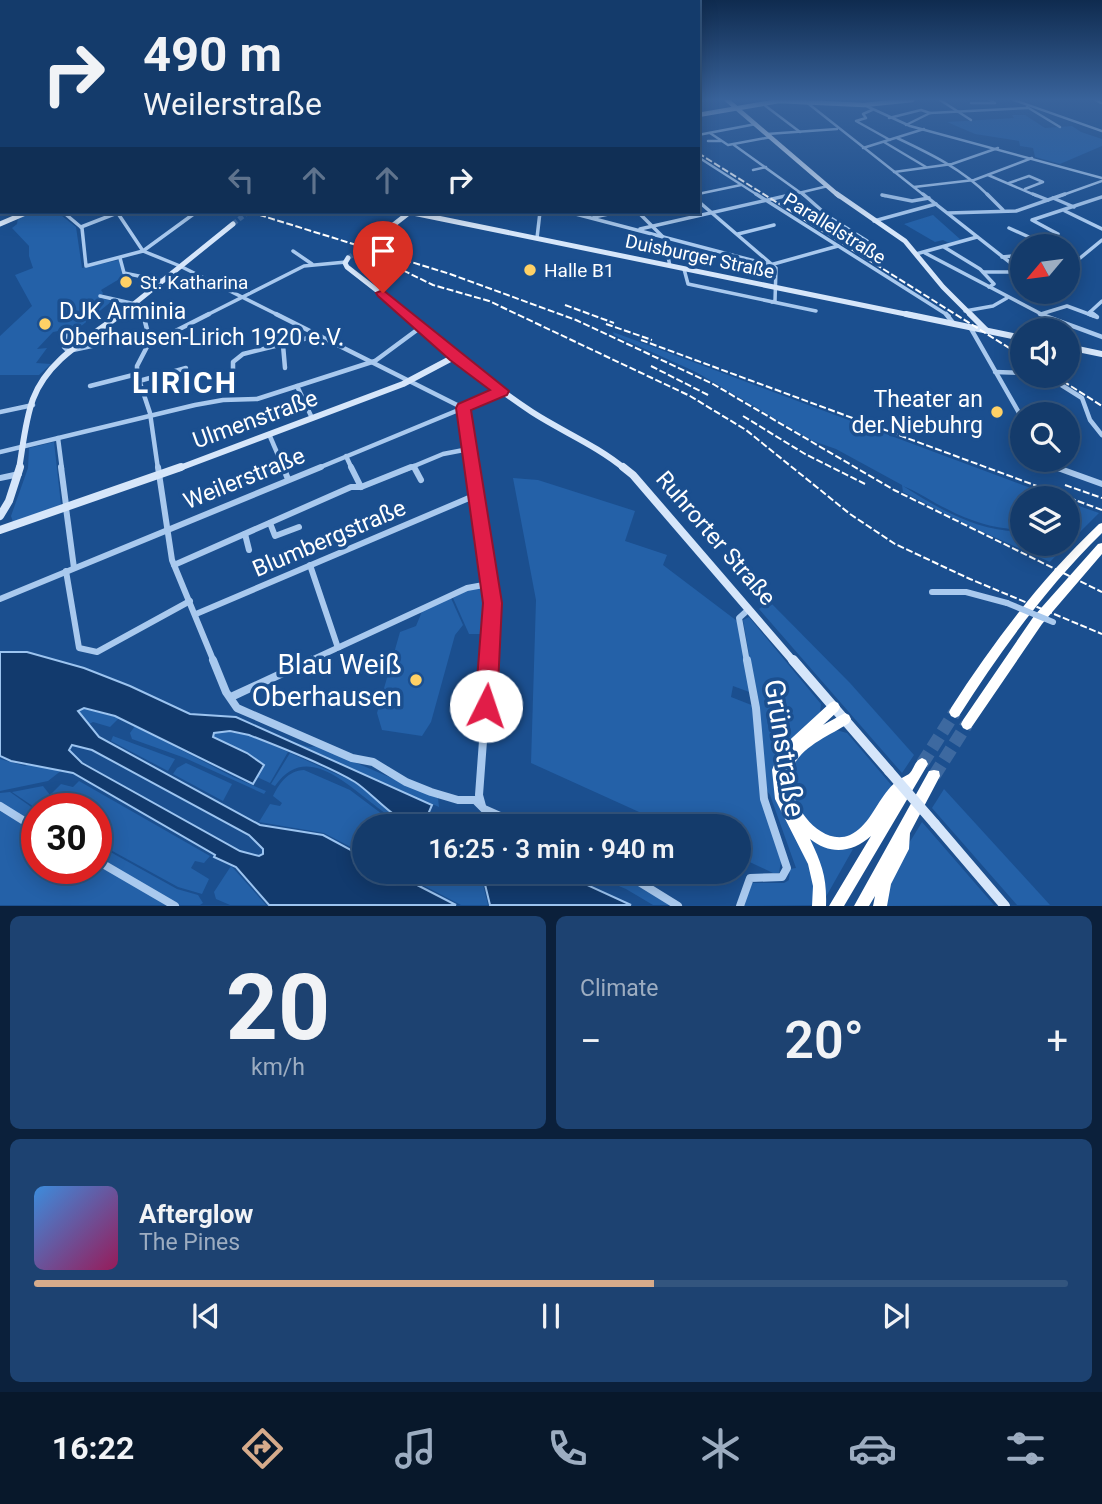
<!DOCTYPE html>
<html lang="en">
<head>
<meta charset="utf-8">
<style>
	:root { --surface:#143b6b; --page:#1d4271; --text:#f1f3f6; --muted:#9dadc1; --line:#33557e; --accent:#d6ab8b }
	body { margin:0; font-family:Roboto,sans-serif; background:var(--page); color:var(--text); height:100vh; display:flex; flex-direction:column; font-size:26px; white-space:nowrap }
	* { box-sizing:border-box; margin:0 }
	p { font-size:23px; color:var(--muted) }
	.icon { flex:none; width:38px; height:38px; fill:none; stroke:currentColor; stroke-width:2; stroke-linecap:round; stroke-linejoin:round }
	.map { position:relative; height:906px; overflow:hidden }
	.sheet { display:flex; flex-direction:column; gap:10px; padding:10px; background:#0b203b; flex:1 }
	.sheet>* { flex:none }
	.top-card { position:absolute; left:0px; top:0px; width:700px; height:214px; box-shadow:0 4px 18px #0003,0 0 0 2px var(--line); background:#143b6b; color:var(--text); overflow:hidden }
	.needle { width:46px; rotate:241deg }
	.tools { position:absolute; left:1010px; top:234px; display:grid; gap:14px }
	.tools a { display:grid; place-items:center; width:70px; height:70px; border-radius:50%; background:var(--surface); box-shadow:0 4px 18px #0003,0 0 0 2px var(--line); font-size:35px }
	.speed { position:absolute; left:21px; top:793px; display:flex; gap:14px; font-size:35px; font-weight:700; text-align:center }
	.speed>* { display:grid; place-content:center; width:91px; height:91px; border-radius:50%; background:var(--surface); box-shadow:0 4px 18px #0003,0 0 0 2px var(--line); line-height:1 }
	.speed .limit { border:10px solid #d22; background:#fff; color:#111 }
	.pin { position:absolute; display:grid; place-items:center; width:60px; height:60px; color:#fff; margin:-72px -30px; border-radius:50% 50% 50% 0; rotate:-45deg; box-shadow:0 0 7px #0007 }
	.pin .icon { rotate:45deg }
	.me { position:absolute; width:77px; margin:-38px; rotate:4deg; stroke-linejoin:round; filter:drop-shadow(0 0 5px #0008) }
	.turn { display:flex; align-items:center; gap:24px; height:147px; padding:0 28px; font-size:32px }
	.turn .icon { width:91px; height:91px; stroke-width:2.5 }
	.turn b { display:block; font-size:49px; line-height:60px }
	.lanes { display:flex; align-items:center; height:66px; padding:0 28px; background:#0003; justify-content:center; gap:35px; direction:ltr }
	.lanes .off { opacity:.35 }
	.big { font-size:52px; font-weight:600; line-height:1.1 }
	.sheet .tile { flex:1; display:flex; flex-direction:column; justify-content:center; gap:10px; min-width:0; padding:0 24px; border-radius:10px; background:var(--page) }
	.sheet .dial { align-items:center; gap:0 }
	.dial b { font-size:91px; line-height:1 }
	.song { display:flex; align-items:center; gap:21px }
	.cover { width:84px; height:84px; border-radius:10px; background:linear-gradient(135deg,hsl(210 70% 55%),hsl(330 70% 35%)) }
	.played { height:7px; border-radius:4px; background:linear-gradient(90deg,var(--accent) 60%,var(--line) 60%) }
	.keys { display:flex; justify-content:space-around; direction:ltr }
	.heat { display:flex; justify-content:space-between; align-items:center; font-size:38px; direction:ltr }
	.sheet .tiles { flex:1; display:grid; gap:10px; grid-template-columns:1fr 1fr }
	.tile:last-child { grid-column:span 2 }
	.trip { position:absolute; left:352px; top:814px; width:399px; height:70px; border-radius:35px; background:var(--surface); box-shadow:0 4px 18px #0003,0 0 0 2px var(--line); font-weight:600; line-height:70px; text-align:center }
	.dock { display:flex; height:112px; justify-content:space-around; align-items:center; background:#08182b; color:var(--muted) }
	.dock .icon { width:49px; height:49px }
	.dock .current { color:var(--accent) }
	.dock b { font-size:32px; color:var(--text) }
	.map>svg:first-child { display:block }
	.green { fill:#2461a8 }
	.water { fill:#123a6d; stroke:#9cc4f0; stroke-width:2; fill-rule:evenodd }
	.lines { fill:none; stroke-linecap:round; stroke-linejoin:round }
	.secondary-tunnel { stroke:#3d69a0; stroke-width:5; stroke-dasharray:5 2.5; stroke-linecap:butt }
	.highway-tunnel { stroke:#3d69a0; stroke-width:13; stroke-dasharray:13 6; stroke-linecap:butt }
	.street-far4 { stroke:#a9c9ee; stroke-width:2.5 }
	.street-far3 { stroke:#a9c9ee; stroke-width:3.5 }
	.street-far2 { stroke:#a9c9ee; stroke-width:4.5 }
	.street-far1 { stroke:#a9c9ee; stroke-width:6 }
	.street { stroke:#a9c9ee; stroke-width:8 }
	.secondary-far4 { stroke:#d6e6fa; stroke-width:4.5 }
	.secondary-far3 { stroke:#d6e6fa; stroke-width:5 }
	.secondary-far2 { stroke:#d6e6fa; stroke-width:6 }
	.secondary-far1 { stroke:#d6e6fa; stroke-width:8 }
	.secondary { stroke:#d6e6fa; stroke-width:10 }
	.highway { fill:#fff; fill-rule:evenodd }
	.rail { stroke:#fff; stroke-width:2; stroke-dasharray:7 2.5; stroke-linecap:butt }
	.street-bridge { stroke:#a9c9ee; stroke-width:6 }
	.secondary-bridge { stroke:#d6e6fa; stroke-width:10 }
	.route { fill:#e11d48; stroke:#92132f; stroke-width:2 }
	.poi-dot { fill:#ffd166; stroke:#1b4f8f; stroke-width:2.5 }
	.labels { text-anchor:middle; stroke-width:7; stroke-linejoin:round; paint-order:stroke }
	.far-street-label { font-size:19px; fill:#fff; stroke:#1b4f8f }
	.far-poi-label { font-size:19px; fill:#fff; stroke:#1b4f8f; text-anchor:start }
	.poi-label { font-size:23px; fill:#fff; stroke:#1b4f8f; text-anchor:start }
	.street-label { font-size:23px; fill:#fff; stroke:#1b4f8f }
	.near-poi-label { font-size:28px; fill:#fff; stroke:#1b4f8f; text-anchor:end }
	.near-street-label { font-size:28px; fill:#fff; stroke:#1b4f8f }
	.district-label { font-size:30px; font-weight:bold; letter-spacing:2px; fill:#fff; stroke:#1b4f8f }
</style>
</head>
<body>
<div class="map">
<svg width="1102" height="906" viewBox="0 0 1102 906">
	<rect width="100%" height="100%" fill="#1b4f8f"/>
	<g class="green">
		<path d="M1012,115H1025L1045,128L1072,126L1081,132L1102,139V146L1060,164L1035,157L1033,148L1020,146L1019,141L975,134L947,122L1014,118Z"/>
		<path d="M34,212H57L76,227L82,268L119,260L122,273L126,275L101,290L103,293L100,298L112,301L80,327L53,332L37,349L47,348L36,363L51,364L39,375H0V336L32,306L15,275L33,268L29,256V246L12,228L17,224L18,218Z"/>
		<path d="M933,215L961,240L949,243L943,240L935,242L904,224Z"/>
		<path d="M613,332L1060,499H1022V529C996,530 970,521 947,509C932,502 917,491 903,486C937,508 980,533 1022,531V544H1067L1050,562L963,523L903,492L902,485L836,449L813,441L696,372L614,335Z"/>
		<path d="M54,442L61,505L13,522L11,516L28,468L29,448Z"/>
		<path d="M513,478L538,480L635,511L625,541L667,555L663,565L737,621L752,693L733,686L731,697L754,706L761,795L781,861L779,873H773L739,857L738,826H670L531,763L536,600Z"/>
		<path d="M1068,502L1099,513L1068,544Z"/>
		<path d="M488,586L491,603L490,634H469L453,598L470,589Z"/>
		<path d="M450,596L463,625L455,635L431,722L422,736L382,730L377,713L400,632L416,626L423,609Z"/>
		<path d="M769,601L850,683L914,755L902,773L759,609Z"/>
		<path d="M749,617L821,704L820,713L777,762L813,873L814,905L743,906L752,883H784L789,880L790,869L796,868L770,795L765,788L758,706L743,620Z"/>
		<path d="M83,708L119,718L110,727L93,722L87,725L78,713Z"/>
		<path d="M135,726L233,777L266,791L264,794L185,758L132,739L130,733Z"/>
		<path d="M836,730L847,733L893,787C882,803 872,821 855,833C820,857 777,794 793,763C801,747 821,737 836,730Z"/>
		<path d="M220,731L249,735L288,752L270,783L257,777L264,765L213,737L215,732Z"/>
		<path d="M113,736L175,759L168,771L111,741Z"/>
		<path d="M296,743L309,747L317,746L438,798L439,807Z"/>
		<path d="M290,753L354,782L402,819L415,826C376,826 317,725 275,786L271,784Z"/>
		<path d="M0,759L25,766L28,764L62,770L48,781L0,791Z"/>
		<path d="M186,763L232,784L223,801L173,774L177,768Z"/>
		<path d="M304,770L350,790L398,826H364V854L324,833L259,822L270,804L280,806L282,803L273,796C280,782 288,771 304,770Z"/>
		<path d="M79,781L210,856L204,863L195,861L191,868L209,879L202,894L178,887L96,842V808L37,809L12,792L43,786L50,795L61,784L73,787Z"/>
		<path d="M944,789L1050,905H1017L932,808Z"/>
		<path d="M10,792L37,811V824L0,803V793Z"/>
		<path d="M0,811L37,833V868H96V864L170,905H0Z"/>
		<path d="M922,822L994,905L883,906C884,877 908,846 922,822Z"/>
		<path d="M805,833L833,849H853L823,902Z"/>
		<path d="M96,844L177,889L198,895L203,903L200,905H180L96,858Z"/>
		<path d="M231,866L234,869L266,905H230L216,899L214,892Z"/>
		<path d="M422,872H480L488,905H461L417,882Z"/>
		<path d="M585,872H608L651,892L671,905H653L626,889Z"/>
	</g>
	<g class="water">
		<path d="M0,652H27L84,668L130,686L190,714L236,717L432,805L423,826C397,826 375,795 355,782C327,765 280,747 249,735L230,731L214,733L213,737L247,753L264,765L253,784L115,716L84,708L78,711L99,737L260,825L323,835L364,857V872H392L456,905H269L236,867L214,857L215,855L73,773L11,761L0,756ZM72,745L92,750L249,835L263,849V854L259,856L240,851L82,763L69,750Z"/>
		<path d="M482,872H568L587,885L631,905H490Z"/>
	</g>
	<g class="lines">
		<g class="secondary-tunnel">
			<path d="M233,224L248,212"/>
			<path d="M348,258L374,240"/>
		</g>
		<g class="highway-tunnel">
			<path d="M922,764L955,712"/>
			<path d="M934,776L967,724"/>
		</g>
		<g class="street-far4">
			<path d="M940,100L971,120"/>
			<path d="M1014,100L1102,131"/>
			<path d="M1096,100L1101,103"/>
			<path d="M805,101L925,196"/>
			<path d="M971,103H995L990,100"/>
			<path d="M763,104L800,132"/>
			<path d="M864,105L910,126L1102,178"/>
			<path d="M1027,107L1060,127"/>
			<path d="M872,110L863,114L866,118L856,121L890,140"/>
			<path d="M889,118L921,110L930,113"/>
			<path d="M906,125L930,113L1028,108"/>
			<path d="M710,133L728,145L771,137"/>
			<path d="M767,134L837,129"/>
			<path d="M698,135L756,124"/>
			<path d="M897,138C931,154 962,169 989,196"/>
			<path d="M708,141H721"/>
			<path d="M884,142L926,167"/>
			<path d="M734,145L805,196"/>
			<path d="M863,148L924,129"/>
			<path d="M698,157L759,196"/>
			<path d="M753,170L766,167"/>
			<path d="M894,172L952,164L998,148"/>
			<path d="M988,175L1037,196"/>
			<path d="M1009,183L1029,176L1043,182L1025,189"/>
			<path d="M914,187L974,180L1032,158"/>
			<path d="M698,194L741,185"/>
			<path d="M882,195L885,196"/>
			<path d="M786,196L828,186"/>
			<path d="M1060,196L1102,181"/>
		</g>
		<g class="street-far3">
			<path d="M756,194L949,316"/>
			<path d="M803,194L829,217L867,241L876,253"/>
			<path d="M923,194L1022,272"/>
			<path d="M987,194L1003,210"/>
			<path d="M1033,194L1048,200"/>
			<path d="M882,195L912,201L929,198"/>
			<path d="M1053,198L1074,207"/>
			<path d="M698,201L776,268L775,301L772,302"/>
			<path d="M1065,211L1102,229"/>
			<path d="M63,212L82,228L86,266L143,251L195,213"/>
			<path d="M117,212L143,251L180,266L280,316"/>
			<path d="M568,212L770,265L838,246"/>
			<path d="M638,212L664,238L670,266"/>
			<path d="M948,213L1016,211L1065,194"/>
			<path d="M594,217L618,212"/>
			<path d="M874,221L936,204"/>
			<path d="M81,227L117,213"/>
			<path d="M1009,228L1029,237L1032,247"/>
			<path d="M640,229L794,194"/>
			<path d="M738,234L774,225"/>
			<path d="M1058,234L1032,220L1102,197"/>
			<path d="M537,238L540,212"/>
			<path d="M944,247L980,269L994,284L989,287"/>
			<path d="M293,251L312,264"/>
			<path d="M925,253L1045,316"/>
			<path d="M916,254L977,237"/>
			<path d="M1002,257L1022,255"/>
			<path d="M120,258L124,273L163,281"/>
			<path d="M1068,268L1102,240"/>
			<path d="M684,269L688,284L816,311"/>
			<path d="M983,272H1022"/>
			<path d="M100,296L140,305L143,316"/>
			<path d="M965,311L993,306L1007,298"/>
			<path d="M1090,312L1096,316"/>
			<path d="M1089,313L1102,301"/>
			<path d="M1041,314L1067,306L1094,316"/>
			<path d="M205,316L304,266L346,262"/>
		</g>
		<g class="street-far2">
			<path d="M143,314L150,341L137,366V374L150,413L158,469"/>
			<path d="M276,314L463,408L472,469"/>
			<path d="M946,314L954,324"/>
			<path d="M1040,314L1102,337"/>
			<path d="M1089,314L1097,317L1093,314"/>
			<path d="M970,327L1022,418"/>
			<path d="M66,330L64,347L68,351L148,334"/>
			<path d="M148,345L209,314"/>
			<path d="M283,345L285,368"/>
			<path d="M995,372L1022,373"/>
			<path d="M1047,376L1082,398L1090,420L1102,435"/>
			<path d="M233,379V362L243,354L320,335"/>
			<path d="M139,381L186,368"/>
			<path d="M90,386L137,374"/>
			<path d="M297,386L312,418"/>
			<path d="M0,412L33,405"/>
			<path d="M269,434L284,469"/>
			<path d="M58,438L62,469"/>
			<path d="M0,452L195,405L223,400L257,399L375,361L421,327"/>
			<path d="M346,456L352,469"/>
			<path d="M1047,460L1059,469"/>
			<path d="M414,466L415,469"/>
			<path d="M316,469L502,392"/>
			<path d="M407,469L443,454L469,449"/>
		</g>
		<g class="street-far1">
			<path d="M61,467L66,505"/>
			<path d="M158,467L172,560L214,662"/>
			<path d="M283,467L288,479"/>
			<path d="M351,467L361,487"/>
			<path d="M414,467L421,480"/>
			<path d="M472,467L493,610L489,662"/>
			<path d="M1055,467L1102,484"/>
			<path d="M0,478L19,474"/>
			<path d="M66,508L74,568"/>
			<path d="M270,523L275,536L299,527"/>
			<path d="M245,534L249,550"/>
			<path d="M174,565L351,487H361L411,467"/>
			<path d="M310,565L338,648"/>
			<path d="M66,571L79,648L97,652L190,601"/>
			<path d="M932,592H966L1007,603"/>
			<path d="M0,599L321,467"/>
			<path d="M196,614L476,495"/>
			<path d="M307,662L467,588L489,584"/>
			<path d="M747,662L739,618L749,609"/>
		</g>
		<g class="street">
			<path d="M213,660L226,692L237,708L352,758L373,762L406,782L431,792L458,800H475L484,809L523,826"/>
			<path d="M231,697L311,660"/>
			<path d="M0,806L37,829"/>
			<path d="M482,806L479,795L489,660"/>
			<path d="M96,860L175,906"/>
			<path d="M623,872L678,906"/>
			<path d="M740,906L750,878L782,877L787,868L764,799L756,708L747,660"/>
		</g>
		<g class="secondary-far4">
			<path d="M727,100L839,196"/>
			<path d="M698,115L779,101L864,105L912,100"/>
		</g>
		<g class="secondary-far3">
			<path d="M837,194L905,241L943,287L972,316"/>
			<path d="M408,212L915,316"/>
			<path d="M0,224L28,212"/>
			<path d="M374,240L410,212"/>
			<path d="M348,258L345,263L347,267L410,316"/>
			<path d="M119,316L233,224"/>
		</g>
		<g class="secondary-far2">
			<path d="M408,314C448,349 488,383 532,412C563,432 596,445 625,469"/>
			<path d="M906,314L1022,338"/>
			<path d="M970,314L986,330"/>
			<path d="M1068,347L1102,354"/>
			<path d="M19,469C23,446 25,421 33,399C48,359 88,339 121,314"/>
			<path d="M177,469L403,384L454,357"/>
		</g>
		<g class="secondary-far1">
			<path d="M623,467L633,475L794,662"/>
			<path d="M0,516L9,501L20,467"/>
			<path d="M0,530L181,467"/>
		</g>
		<g class="secondary">
			<path d="M793,660L889,771"/>
			<path d="M935,824L1005,906"/>
		</g>
		<g class="highway">
			<path d="M1102,523V533C1046,588 1001,650 959,716L955,718L951,716L949,712L951,708C994,641 1041,579 1099,524Z"/>
			<path d="M1102,543V554L1042,624L971,728L967,730L963,728L961,724L963,720L1034,616L1098,544Z"/>
			<path d="M834,701L838,703L840,707L838,711L823,725L845,713L849,715L851,719L849,723C831,735 804,745 794,765C780,793 817,849 850,835C868,827 876,804 888,790C891,786 895,782 900,779C903,777 906,776 909,774C915,768 914,761 922,758L926,760L928,764L844,906H829L871,836C852,853 830,855 810,839C822,864 827,878 826,906H812L813,886L808,864L775,799L772,770L781,748L830,703Z"/>
			<path d="M934,770L939,771L940,776L910,833L909,849L891,884L887,906H873L875,896L869,906H854L929,771Z"/>
		</g>
		<g class="rail">
			<path d="M698,153L1022,356"/>
			<path d="M250,212L450,274L576,320L713,384L894,490L1102,592"/>
			<path d="M386,262L433,285L489,301L690,396L746,430L850,514L895,544L970,579L1102,634"/>
			<path d="M565,305L614,323"/>
			<path d="M606,324L652,340"/>
			<path d="M641,340L1102,510"/>
			<path d="M651,366L710,396"/>
			<path d="M1055,376L1102,406"/>
			<path d="M743,416L805,454L865,484"/>
			<path d="M1065,485L1102,498"/>
		</g>
		<path class="street-bridge" d="M1007,603L1053,622"/>
		<path class="secondary-bridge" d="M889,771L935,824"/>
	</g>
	<linearGradient id="sky" x2="0" y2="1"><stop stop-color="#0f2b4f"/><stop offset="0.44" stop-color="#39639b"/><stop offset="1" stop-color="#39639b" stop-opacity="0"/></linearGradient>
	<rect width="1102" height="226" fill="url(#sky)"/>
	<path class="route" d="M383,290L509,391L507,395L471,410L502,603L497,706L494,713L486,716L478,713L475,706L483,603L456,408L458,404L490,390L450,360L378,296L376,293Z"/>
	<g class="poi-dot">
		<circle cx="530" cy="270" r="7"/>
		<circle cx="126" cy="282" r="7"/>
		<circle cx="45" cy="324" r="7"/>
		<circle cx="997" cy="412" r="7"/>
		<circle cx="416" cy="680" r="7"/>
	</g>
	<g class="labels">
		<g class="far-street-label">
			<text transform="translate(835 228) rotate(32)" y="7">Parallelstraße</text>
			<text transform="translate(700 256) rotate(12)" y="7">Duisburger Straße</text>
		</g>
		<g class="far-poi-label">
			<text x="544" y="277">Halle B1</text>
			<text x="140" y="289">St. Katharina</text>
		</g>
		<g class="poi-label">
			<text x="59" y="319">DJK Arminia<tspan x="59" dy="26">Oberhausen-Lirich 1920 e.V.</tspan></text>
			<text x="983" y="407" text-anchor="end">Theater an<tspan x="983" dy="26">der Niebuhrg</tspan></text>
		</g>
		<g class="street-label">
			<text transform="translate(255 419) rotate(-20)" y="8">Ulmenstraße</text>
			<text transform="translate(244 478) rotate(-22)" y="8">Weilerstraße</text>
			<text transform="translate(329 538) rotate(-23)" y="8">Blumbergstraße</text>
			<text transform="translate(716 538) rotate(49)" y="8">Ruhrorter Straße</text>
		</g>
		<g class="near-poi-label">
			<text x="402" y="674">Blau Weiß<tspan x="402" dy="32">Oberhausen</tspan></text>
		</g>
		<g class="near-street-label">
			<text transform="translate(785 748) rotate(81)" y="10">Grünstraße</text>
		</g>
		<g class="district-label">
			<text x="185" y="393">LIRICH</text>
		</g>
	</g>
</svg>
<div class="tools">
<a><svg class="needle" viewBox="-14 -14 28 28"><path d="M0-13l5 13h-10z" fill="#e53935"/><path d="M0 13l5-13h-10z" fill="#9dadc1"/></svg></a>
<a><svg class="icon" aria-label="sound" viewBox="0 0 24 24"><path d="M4 9h4l5-4v14l-5-4H4zM17 9q2 3 0 6"/></svg></a>
<a><svg class="icon" aria-label="search" viewBox="0 0 24 24"><circle cx="10" cy="10" r="6"/><path d="M15 15l6 6"/></svg></a>
<a><svg class="icon" aria-label="layers" viewBox="0 0 24 24"><path d="M12 4l9 5-9 5-9-5zM3 14l9 5 9-5"/></svg></a>
</div>
<div class="speed"><div class="limit">30</div></div>
<div class="pin" style="left:383px;top:293px;background:#d93025"><svg class="icon" aria-label="arrive" viewBox="0 0 24 24"><path d="M6 21V4h12l-3 4 3 4H6"/></svg></div>
<svg class="me" style="left:486px;top:706px" viewBox="-20 -20 40 40"><circle r="19" fill="#fff"/><path d="M0-13L10 11 0 6-10 11z" fill="#e11d48"/></svg>
<div class="trip">16:25 · 3 min · 940 m</div>
<div class="top-card">
<div class="turn"><svg class="icon" aria-label="right" viewBox="0 0 24 24"><path d="M7 20v-9h11M14 6l5 5-5 5"/></svg><div><b>490 m</b>Weilerstraße</div></div>
<div class="lanes"><svg class="icon off" aria-label="left" viewBox="0 0 24 24"><path d="M17 20v-9H6M10 6l-5 5 5 5"/></svg><svg class="icon off" aria-label="ahead" viewBox="0 0 24 24"><path d="M12 20V5M6 11l6-6 6 6"/></svg><svg class="icon off" aria-label="ahead" viewBox="0 0 24 24"><path d="M12 20V5M6 11l6-6 6 6"/></svg><svg class="icon" aria-label="right" viewBox="0 0 24 24"><path d="M7 20v-9h11M14 6l5 5-5 5"/></svg></div>
</div>
</div>
<section class="sheet">
<div class="tiles">
<div class="tile dial"><b>20</b><p>km/h</p></div>
<div class="tile"><p>Climate</p>
<div class="heat"><a>−</a><b class="big">20°</b><a>+</a></div>
</div>
<div class="tile">
<div class="song"><i class="cover"></i><div><b>Afterglow</b><p>The Pines</p></div></div>
<div class="played"></div>
<div class="keys"><svg class="icon" aria-label="previous" viewBox="0 0 24 24"><path d="M18 5L8 12l10 7zM5 5v14"/></svg><svg class="icon" aria-label="pause" viewBox="0 0 24 24"><path d="M8 5v14M16 5v14"/></svg><svg class="icon" aria-label="next" viewBox="0 0 24 24"><path d="M6 5l10 7-10 7zM19 5v14"/></svg></div>
</div>
</div>
</section>
<nav class="dock">
<b>16:22</b>
<svg class="icon current" aria-label="directions" viewBox="0 0 24 24"><path d="M12 3l9 9-9 9-9-9zM9 14v-3h6M13 9l2 2-2 2"/></svg>
<svg class="icon" aria-label="music" viewBox="0 0 24 24"><path d="M9 18V5l10-2v13"/><circle cx="6" cy="18" r="3"/><circle cx="16" cy="16" r="3"/></svg>
<svg class="icon" aria-label="phone" viewBox="0 0 24 24"><path d="M5 4h4l2 5-3 2q2 4 5 5l2-3 5 2v4C11 20 4 13 5 4z"/></svg>
<svg class="icon" aria-label="climate" viewBox="0 0 24 24"><path d="M12 3v18M4 7l16 10M4 17L20 7"/></svg>
<svg class="icon" aria-label="car" viewBox="0 0 24 24"><path d="M5 17H2v-5l4-1 3-4h7l3 4 3 1v5h-3M9 17h6M6 11h13"/><circle cx="7" cy="17" r="2"/><circle cx="17" cy="17" r="2"/></svg>
<svg class="icon" aria-label="filters" viewBox="0 0 24 24"><path d="M4 7h16M4 17h16"/><circle cx="9" cy="7" r="2"/><circle cx="15" cy="17" r="2"/></svg>
</nav>
</body>
</html>
